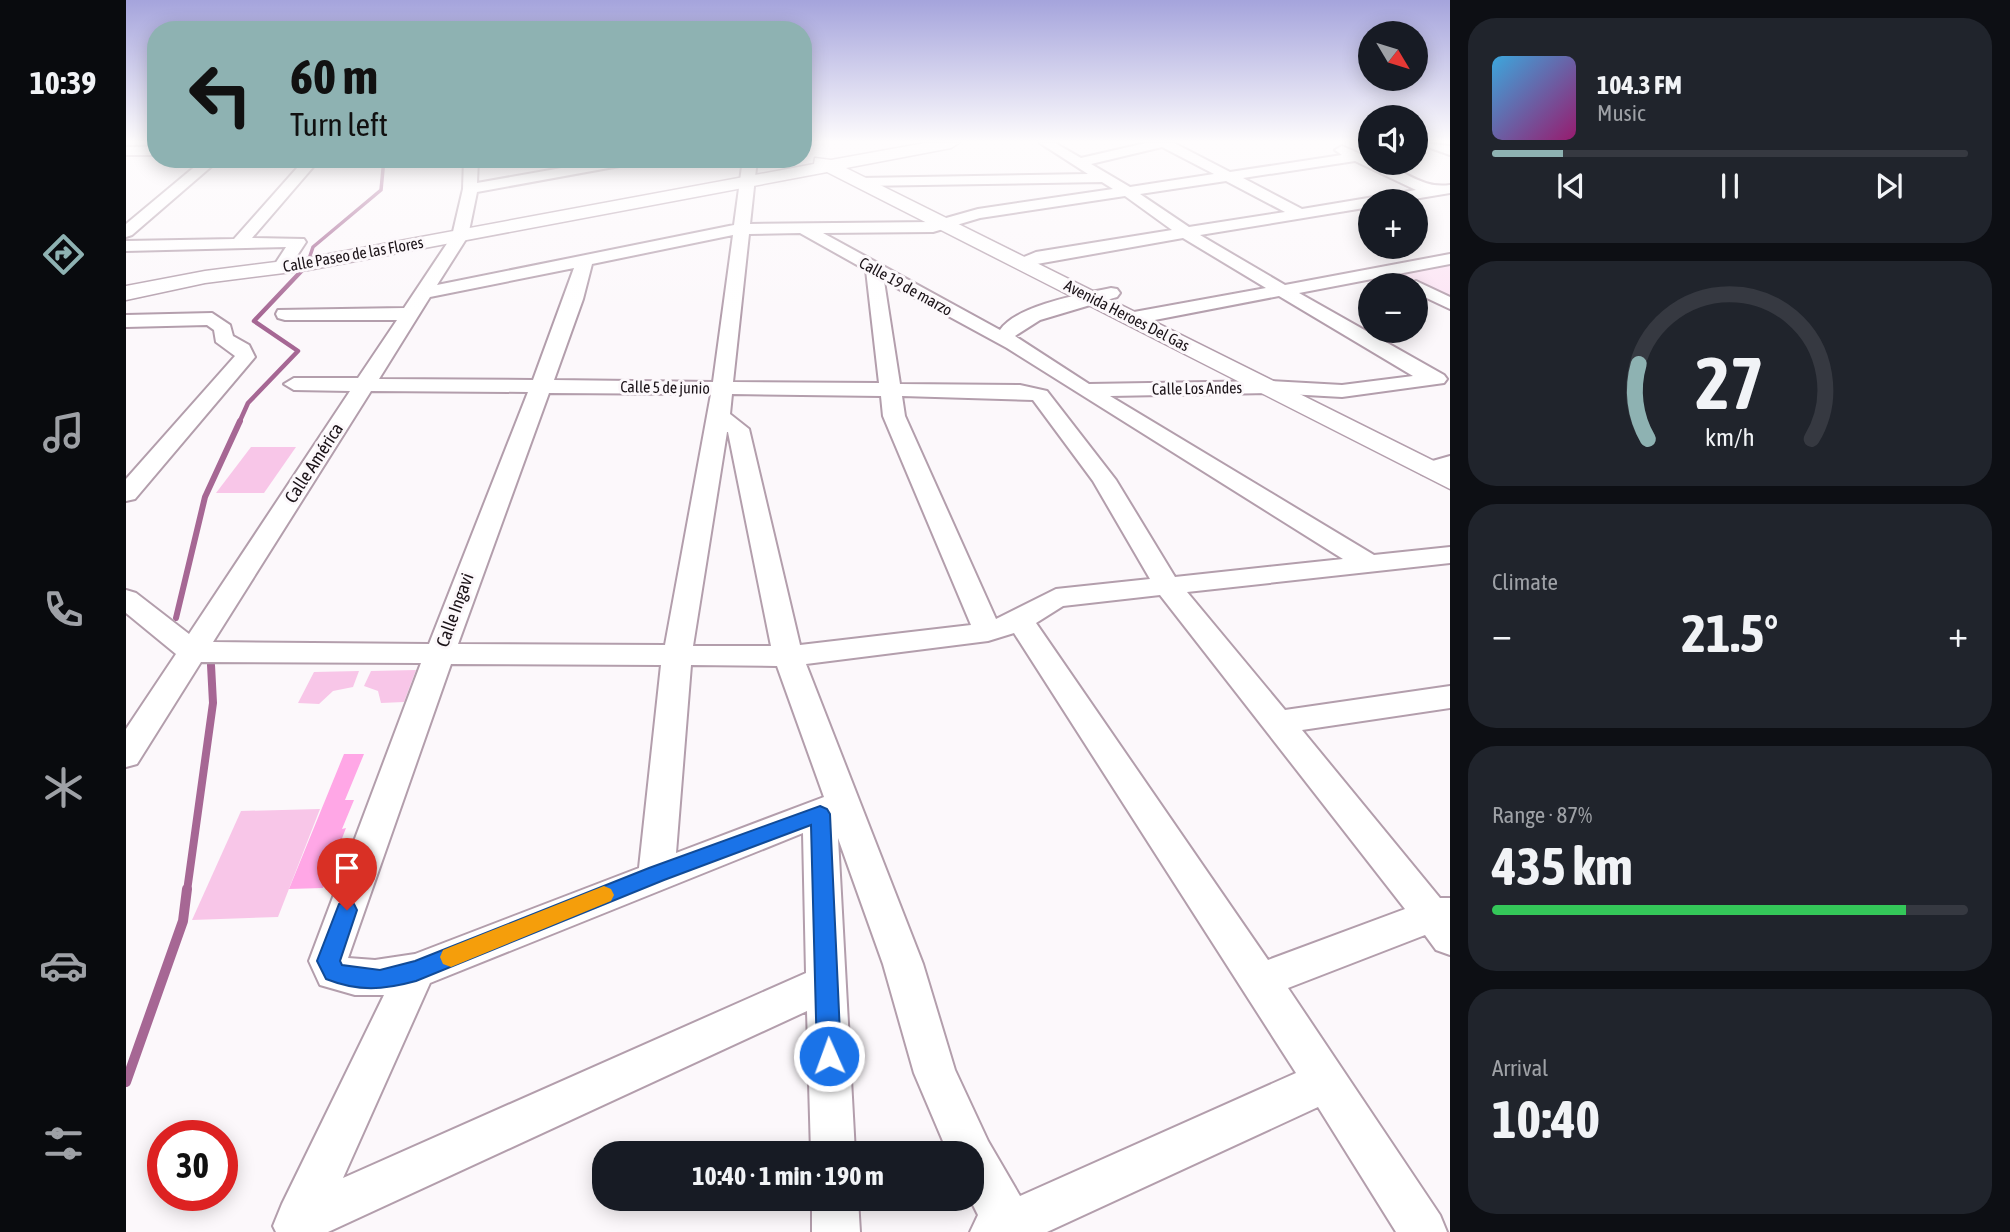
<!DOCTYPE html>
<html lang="en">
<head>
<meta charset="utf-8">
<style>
	:root { --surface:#171b24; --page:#20242c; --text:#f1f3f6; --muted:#9ea1a6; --line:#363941; --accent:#8eb2b2 }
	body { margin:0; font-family:"Asap Condensed",sans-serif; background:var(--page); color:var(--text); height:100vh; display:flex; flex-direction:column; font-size:26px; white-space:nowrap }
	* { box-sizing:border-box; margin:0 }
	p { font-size:23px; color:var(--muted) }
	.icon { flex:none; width:38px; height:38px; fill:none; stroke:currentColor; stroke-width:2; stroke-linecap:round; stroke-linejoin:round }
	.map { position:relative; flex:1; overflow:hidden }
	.details { display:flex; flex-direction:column; gap:18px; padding:18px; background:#0d0f14; width:560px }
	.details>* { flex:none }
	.hud { position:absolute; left:21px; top:21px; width:665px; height:147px; border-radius:28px; box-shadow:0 4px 18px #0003; background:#8eb2b2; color:#111; overflow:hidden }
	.needle { width:46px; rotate:128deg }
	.controls { position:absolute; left:1232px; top:21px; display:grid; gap:14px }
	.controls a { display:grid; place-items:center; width:70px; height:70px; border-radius:50%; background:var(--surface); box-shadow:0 4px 18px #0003; font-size:35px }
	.speed { position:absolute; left:21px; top:1120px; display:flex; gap:14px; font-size:35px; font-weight:700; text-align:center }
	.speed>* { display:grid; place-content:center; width:91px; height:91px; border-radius:50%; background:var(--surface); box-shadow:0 4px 18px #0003; line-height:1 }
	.speed .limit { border:10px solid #d22; background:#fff; color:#111 }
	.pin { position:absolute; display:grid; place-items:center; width:60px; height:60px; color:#fff; margin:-72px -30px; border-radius:50% 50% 50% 0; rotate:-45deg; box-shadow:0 0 7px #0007 }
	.pin .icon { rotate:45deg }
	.me { position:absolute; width:77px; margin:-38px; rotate:358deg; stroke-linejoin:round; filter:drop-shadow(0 0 5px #0008) }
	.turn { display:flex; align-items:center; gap:24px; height:147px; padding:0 28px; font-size:32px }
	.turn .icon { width:91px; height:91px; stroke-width:2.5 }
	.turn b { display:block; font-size:49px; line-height:60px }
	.big { font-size:52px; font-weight:700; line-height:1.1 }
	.details .card { flex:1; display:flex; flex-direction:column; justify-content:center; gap:10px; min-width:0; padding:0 24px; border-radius:28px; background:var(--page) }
	.details .dial { align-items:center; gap:0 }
	.dial svg { height:182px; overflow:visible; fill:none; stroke:var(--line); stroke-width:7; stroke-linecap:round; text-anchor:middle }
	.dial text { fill:var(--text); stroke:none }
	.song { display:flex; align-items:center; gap:21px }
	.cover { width:84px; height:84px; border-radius:10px; background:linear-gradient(135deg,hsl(200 70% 55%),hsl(320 70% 35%)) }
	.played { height:7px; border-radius:4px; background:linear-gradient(90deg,var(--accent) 15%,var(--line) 15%) }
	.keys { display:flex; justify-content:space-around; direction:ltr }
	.heat { display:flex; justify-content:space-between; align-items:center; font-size:38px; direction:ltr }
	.charge { height:10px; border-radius:5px; background:linear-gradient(90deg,#34c759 87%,var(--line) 0) }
	.trip { position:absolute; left:466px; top:1141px; width:392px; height:70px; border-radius:28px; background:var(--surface); box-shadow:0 4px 18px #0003; font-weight:700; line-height:70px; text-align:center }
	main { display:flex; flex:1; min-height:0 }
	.tabs { display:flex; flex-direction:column; width:126px; justify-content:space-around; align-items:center; background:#090b0e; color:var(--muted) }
	.tabs .icon { width:49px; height:49px }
	.tabs .current { color:var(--accent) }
	.tabs b { font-size:32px; color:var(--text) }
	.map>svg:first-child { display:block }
	.built { fill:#fce4f4 }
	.green { fill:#f8c6e8 }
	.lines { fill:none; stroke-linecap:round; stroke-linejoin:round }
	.stream-far4 { stroke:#a66794; stroke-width:3.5 }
	.stream-far3 { stroke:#a66794; stroke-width:4.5 }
	.stream-far2 { stroke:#a66794; stroke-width:6 }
	.stream-far1 { stroke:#a66794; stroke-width:8 }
	.stream { stroke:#a66794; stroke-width:10 }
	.building { fill:#ffa7e6 }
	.minor-casing { stroke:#b39eac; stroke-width:4 }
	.tertiary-casing { stroke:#b39eac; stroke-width:3 }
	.minor { fill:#fff; fill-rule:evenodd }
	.tertiary { fill:#fff; fill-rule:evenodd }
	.route { fill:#1a73e8; stroke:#114b97; stroke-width:2 }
	.slow { fill:#f59e0b }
	.labels { text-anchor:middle; stroke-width:6; stroke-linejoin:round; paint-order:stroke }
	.far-street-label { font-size:16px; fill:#1b1318; stroke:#fcf8fb }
	.street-label { font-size:18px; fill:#1b1318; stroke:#fcf8fb }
</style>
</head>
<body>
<main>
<nav class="tabs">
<b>10:39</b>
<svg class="icon current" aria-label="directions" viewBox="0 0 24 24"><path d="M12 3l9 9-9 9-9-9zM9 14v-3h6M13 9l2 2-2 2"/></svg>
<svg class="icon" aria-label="music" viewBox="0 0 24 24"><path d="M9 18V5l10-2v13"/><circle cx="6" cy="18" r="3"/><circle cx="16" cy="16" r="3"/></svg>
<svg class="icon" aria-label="phone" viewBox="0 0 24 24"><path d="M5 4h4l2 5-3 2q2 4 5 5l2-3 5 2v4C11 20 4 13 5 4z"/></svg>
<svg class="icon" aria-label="climate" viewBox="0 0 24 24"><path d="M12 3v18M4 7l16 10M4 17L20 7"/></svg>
<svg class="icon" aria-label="car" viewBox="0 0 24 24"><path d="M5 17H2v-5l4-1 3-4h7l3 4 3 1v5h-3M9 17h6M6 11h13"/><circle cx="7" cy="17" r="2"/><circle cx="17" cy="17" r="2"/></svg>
<svg class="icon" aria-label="filters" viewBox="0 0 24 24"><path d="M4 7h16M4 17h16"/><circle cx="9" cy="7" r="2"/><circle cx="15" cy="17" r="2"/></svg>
</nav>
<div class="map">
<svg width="1324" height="1232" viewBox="0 0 1324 1232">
	<rect width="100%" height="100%" fill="#fcf8fb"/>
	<path class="built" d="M1324,263V301L1270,274Z"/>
	<g class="green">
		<path d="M125,447H170L138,493H90Z"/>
		<path d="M290,670L278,702L255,703L252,691L238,686L245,671Z"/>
		<path d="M233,671L227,687L207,691L193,704L172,703L188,672Z"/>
		<path d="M194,809L152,917L66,920L115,811Z"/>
	</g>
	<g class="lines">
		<path class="stream-far4" d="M181,265L187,247L255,190L258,159"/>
		<path class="stream-far3" d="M113,423L122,403L172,351L128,321L182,264"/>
		<path class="stream-far2" d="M50,618L79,497L114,421"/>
		<path class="stream-far1" d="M61,891L87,703L85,665"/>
		<path class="stream" d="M0,1082L57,921L61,889"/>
	</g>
	<path class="building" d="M218,754H238L219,800H228L216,829L220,828L197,888L163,889Z"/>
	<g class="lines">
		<defs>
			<g id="minor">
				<path d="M914,143H929L955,158L1020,143H1048L1104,172L1216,155L1209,150L1216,146L1244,158V163C1275,163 1291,190 1324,185V193L1276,201H1244V207L1074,235L1159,285L1324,254V264L1173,293L1318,375L1321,379L1318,383L1216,397L1143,393L984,396L1248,555L1324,547V563L1061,592L1159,710L1324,686V708L1176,730L1314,898H1324V955L1310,950L1299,935L1162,988L1314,1215L1321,1232H1270L1192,1107L921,1232H844L852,1215L844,1199L845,1153H822L788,1073L757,964L712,838L729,1153H685L681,1011L202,1232H150L147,1226L156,1204L258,995H229L194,985L183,961L295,663L75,662L11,764L0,767V729L50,654L0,613V590L10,593L63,634L224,391L168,390L158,384L168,378H232L271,320H159L152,318L150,314L152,310L278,308L326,236L337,189L338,159H352L351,183L486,159H517L510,163L351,192L342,236L311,285L608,225L617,159H631L624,224L806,222L852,209L987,189L976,182L734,186L727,182L734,178L962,174ZM1036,147L1088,174L1004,187L965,164ZM1229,161L1290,190L1176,209L1117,178ZM1100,181L1159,212L1063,227L1014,194ZM999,196L1046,230L910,252L886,262L894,267L1057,238L1140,288L1008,312L1001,314L999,318L1001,322L1008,324L1153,296L1287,376L1216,385L1143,381L963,384L889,336L914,320L991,297L994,293L991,289L985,288C956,294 891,305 874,330L697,233L807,232L854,218ZM674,233L740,270L753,383L607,382L623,234ZM607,235L587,382L428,380L457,299L466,264ZM448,268L407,380L253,379L304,297ZM758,281L881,348L1217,559L1049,577L990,480L921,391L894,385L774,384ZM245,391L402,392L303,644L87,642ZM423,393L585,394L539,645L332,644ZM606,394L755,396L757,416L845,625L674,645L623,429L604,414ZM776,396L907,400L967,481L1024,579L930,589L870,619L779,416ZM601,432H602L645,646H567ZM1034,595L1279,909L1142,960L910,623L937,606ZM888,633L1170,1073L894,1196L862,1141L829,1070L797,964L680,664L862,641ZM325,664L535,665L513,868L289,954L249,960L222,958ZM565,665L651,666L698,797L550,853ZM677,833L680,973L217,1178L304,983Z"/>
				<path d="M1297,143L1324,146V155L1299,146Z"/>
				<rect x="0" y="147" width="30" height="8"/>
				<path d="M78,159H94L6,235L0,237V224Z"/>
				<path d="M179,159H194L126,238L178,239L180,242L161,271H149L147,267L160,247L0,251V241L108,239Z"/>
				<path d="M1290,281L1324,297V309L1290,293V285H1282Z"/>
				<path d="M86,313L104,325L107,336L123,345L129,357L9,499L0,501V479L109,356L90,342L88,330L81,325L0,327V315Z"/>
				<path d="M1324,456V470L1304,476L1296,474L1292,469L1296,464Z"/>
				<path d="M686,1199H732L734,1232H686Z"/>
			</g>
			<path id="tertiary" d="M799,143H833L825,148L720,168L1324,469V489L701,172L182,270L79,283L0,300V286L79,271L182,258L688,164L689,158L705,160Z"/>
		</defs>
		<use href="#minor" class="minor-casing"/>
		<use href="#tertiary" class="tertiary-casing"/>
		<use href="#minor" class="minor"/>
		<use href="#tertiary" class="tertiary"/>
	</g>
	<linearGradient id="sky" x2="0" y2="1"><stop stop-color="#a5a4dc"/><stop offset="0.45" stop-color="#fefcfd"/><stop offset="1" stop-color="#fefcfd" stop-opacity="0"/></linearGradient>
	<rect width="1324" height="315" fill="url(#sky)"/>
	<path class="route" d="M694,806L701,809L704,814L715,1056L712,1064L703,1067L695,1064L691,1056L685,825L538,880L290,981C257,990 233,992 200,979L191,961L213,904L221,901L228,904L231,910L214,961L216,965L254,970L289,961L523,868Z"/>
	<path class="slow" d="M478,886L485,889L488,895L485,901L325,967L317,964L314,957L317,950Z"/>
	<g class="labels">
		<g class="far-street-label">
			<text transform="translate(227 254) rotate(-10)" y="6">Calle Paseo de las Flores</text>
			<text transform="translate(780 286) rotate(29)" y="6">Calle 19 de marzo</text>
			<text transform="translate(1001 315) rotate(27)" y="6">Avenida Heroes Del Gas</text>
			<text transform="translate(539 387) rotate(1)" y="6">Calle 5 de junio</text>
			<text transform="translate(1071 388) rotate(-1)" y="6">Calle Los Andes</text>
		</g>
		<g class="street-label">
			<text transform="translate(188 463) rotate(-57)" y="6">Calle América</text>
			<text transform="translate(329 610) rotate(-70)" y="6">Calle Ingavi</text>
		</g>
	</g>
</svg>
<div class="controls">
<a><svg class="needle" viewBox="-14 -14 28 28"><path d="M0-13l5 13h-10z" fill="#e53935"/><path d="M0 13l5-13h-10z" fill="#9ea1a6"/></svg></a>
<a><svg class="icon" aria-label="sound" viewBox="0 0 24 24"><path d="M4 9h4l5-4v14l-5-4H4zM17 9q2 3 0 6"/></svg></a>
<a>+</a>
<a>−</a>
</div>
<div class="speed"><div class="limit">30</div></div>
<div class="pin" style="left:221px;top:910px;background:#d93025"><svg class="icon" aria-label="arrive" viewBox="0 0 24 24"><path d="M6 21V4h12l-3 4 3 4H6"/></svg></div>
<svg class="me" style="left:703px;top:1056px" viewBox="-20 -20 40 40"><circle r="17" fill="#1a73e8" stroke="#fff" stroke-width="3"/><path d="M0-11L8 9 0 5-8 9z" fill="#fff"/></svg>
<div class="trip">10:40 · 1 min · 190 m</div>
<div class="hud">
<div class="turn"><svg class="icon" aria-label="left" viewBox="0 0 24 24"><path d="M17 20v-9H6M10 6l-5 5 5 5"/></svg><div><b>60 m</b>Turn left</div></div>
</div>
</div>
<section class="details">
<div class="card">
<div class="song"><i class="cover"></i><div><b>104.3 FM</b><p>Music</p></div></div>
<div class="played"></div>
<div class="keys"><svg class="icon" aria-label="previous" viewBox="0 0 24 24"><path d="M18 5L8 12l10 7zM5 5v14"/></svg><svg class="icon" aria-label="pause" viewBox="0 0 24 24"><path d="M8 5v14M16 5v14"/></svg><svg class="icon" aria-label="next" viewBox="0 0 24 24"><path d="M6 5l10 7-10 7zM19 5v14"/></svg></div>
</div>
<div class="card dial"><svg viewBox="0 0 100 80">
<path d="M14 69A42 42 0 1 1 86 69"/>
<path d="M14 69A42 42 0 0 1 10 36" stroke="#8eb2b2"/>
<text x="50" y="56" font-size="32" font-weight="700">27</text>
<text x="50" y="72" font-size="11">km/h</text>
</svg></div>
<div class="card"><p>Climate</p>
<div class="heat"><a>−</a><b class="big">21.5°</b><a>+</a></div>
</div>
<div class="card"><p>Range · 87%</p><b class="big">435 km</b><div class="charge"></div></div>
<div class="card"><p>Arrival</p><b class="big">10:40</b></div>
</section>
</main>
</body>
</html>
